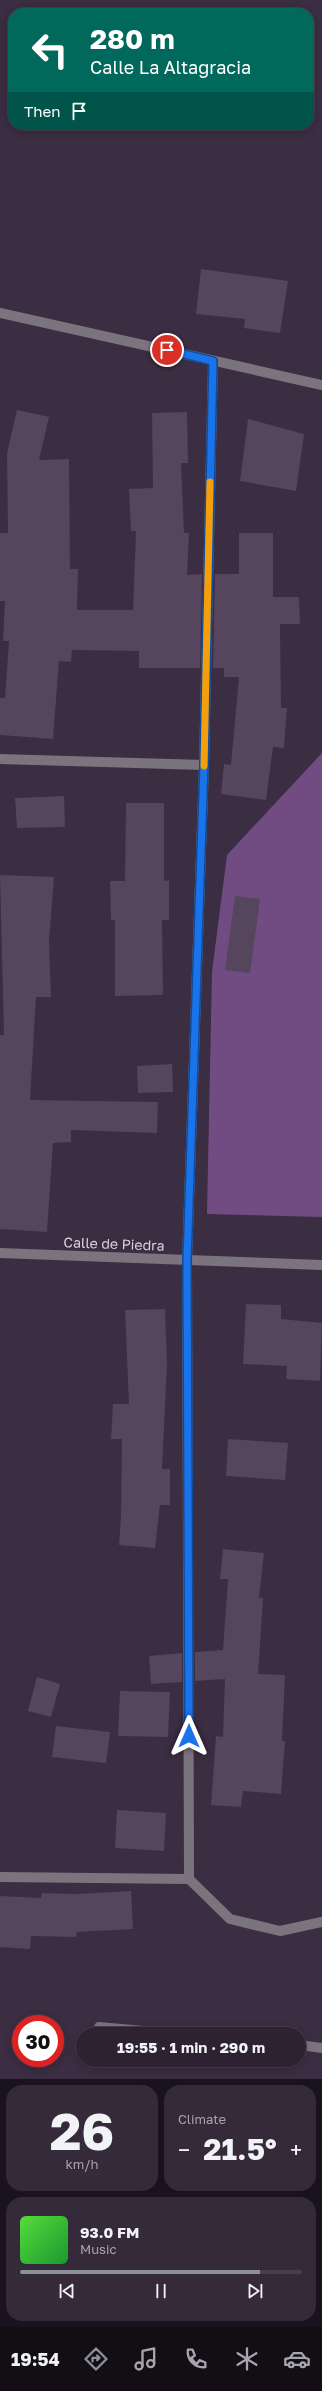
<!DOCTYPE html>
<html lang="en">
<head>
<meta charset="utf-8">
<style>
	:root { --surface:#2c2232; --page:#342a3a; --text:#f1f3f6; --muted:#a6a4ac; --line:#483f4d; --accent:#8c9099 }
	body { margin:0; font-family:"Golos Text",sans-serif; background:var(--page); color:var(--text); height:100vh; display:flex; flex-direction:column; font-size:15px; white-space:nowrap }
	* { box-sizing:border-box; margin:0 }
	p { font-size:13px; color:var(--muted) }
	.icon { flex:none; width:22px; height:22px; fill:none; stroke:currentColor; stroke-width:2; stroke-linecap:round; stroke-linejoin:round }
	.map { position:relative; height:2079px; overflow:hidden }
	.panel { display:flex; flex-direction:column; gap:6px; padding:6px; background:#18131c; flex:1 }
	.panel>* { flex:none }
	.hud { position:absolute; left:8px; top:8px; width:306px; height:122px; border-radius:16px; box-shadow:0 2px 10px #0003,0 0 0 1px var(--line); background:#00695c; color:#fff; overflow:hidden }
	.speed { position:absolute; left:12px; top:2015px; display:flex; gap:8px; font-size:20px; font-weight:700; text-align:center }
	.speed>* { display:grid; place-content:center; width:52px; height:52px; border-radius:50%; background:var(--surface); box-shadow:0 2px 10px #0003,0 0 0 1px var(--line); line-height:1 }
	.speed .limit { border:6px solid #d22; background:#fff; color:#111 }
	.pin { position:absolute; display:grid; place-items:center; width:34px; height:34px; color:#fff; margin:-17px; border:2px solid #fff; border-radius:50%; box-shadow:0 1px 4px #0007 }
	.me { position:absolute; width:44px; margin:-22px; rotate:0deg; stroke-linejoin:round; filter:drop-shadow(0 0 3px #0008) }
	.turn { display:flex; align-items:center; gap:14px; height:84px; padding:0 16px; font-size:18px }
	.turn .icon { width:52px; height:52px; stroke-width:2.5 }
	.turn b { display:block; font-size:28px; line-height:34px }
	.then { display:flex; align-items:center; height:38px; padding:0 16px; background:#0003; gap:8px; font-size:15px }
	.big { font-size:30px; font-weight:700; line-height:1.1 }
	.panel .card { flex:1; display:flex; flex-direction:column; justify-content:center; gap:6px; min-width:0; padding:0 14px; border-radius:16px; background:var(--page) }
	.panel .dial { align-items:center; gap:0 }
	.dial b { font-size:52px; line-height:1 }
	.song { display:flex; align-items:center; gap:12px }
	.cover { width:48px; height:48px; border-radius:6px; background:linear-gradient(135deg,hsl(110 70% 55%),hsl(130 70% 35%)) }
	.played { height:4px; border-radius:2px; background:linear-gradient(90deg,var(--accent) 85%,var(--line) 85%) }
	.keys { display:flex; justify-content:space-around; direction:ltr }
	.heat { display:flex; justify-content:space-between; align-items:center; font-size:22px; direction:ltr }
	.panel .tiles { flex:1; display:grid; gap:6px; grid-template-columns:1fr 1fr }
	.card:last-child { grid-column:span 2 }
	.trip { position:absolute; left:76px; top:2027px; width:230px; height:40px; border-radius:20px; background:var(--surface); box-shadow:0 2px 10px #0003,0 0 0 1px var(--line); font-weight:700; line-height:40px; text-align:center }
	.dock { display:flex; height:64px; justify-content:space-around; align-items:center; background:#120e14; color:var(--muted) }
	.dock .icon { width:28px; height:28px }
	.dock .selected { color:var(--accent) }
	.dock b { font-size:18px; color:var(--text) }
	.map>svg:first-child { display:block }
	.green { fill:#714c83 }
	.building { fill:#55455d }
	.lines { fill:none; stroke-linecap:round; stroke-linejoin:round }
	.minor { stroke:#7b747f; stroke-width:10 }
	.route-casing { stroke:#114b97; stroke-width:10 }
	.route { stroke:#1a73e8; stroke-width:7 }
	.slow { stroke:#f59e0b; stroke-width:7 }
	.labels { text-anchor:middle; stroke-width:4; stroke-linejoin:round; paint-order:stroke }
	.street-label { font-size:14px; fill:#dbd2e0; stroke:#3b2d42 }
</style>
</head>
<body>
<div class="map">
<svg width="322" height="2079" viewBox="0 0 322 2079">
	<rect width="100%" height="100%" fill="#3b2d42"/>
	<path class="green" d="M322,753V1217L207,1214L212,972L227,855Z"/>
	<g class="building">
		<path d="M201,269L288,281L280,333L244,328L245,319L196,314Z"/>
		<path d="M17,410L49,417L39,460L69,459L70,569H78L77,610H133L136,531H131L129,489L153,488L152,413L187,412L188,463H181L184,533H189L187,575L202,574L200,668H139V651L72,650L71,662L59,661L53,739L0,735V698H5L9,641H3L5,601H0V533H8L7,453Z"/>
		<path d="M248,419L304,434L296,491L240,481Z"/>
		<path d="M239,533H273V597H299L300,624H280L281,708H287L284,748L273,747L266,800L221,794L224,764L231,765L239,677H224V668H213L215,574H239Z"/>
		<path d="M64,796L65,827L17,828L15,798Z"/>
		<path d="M126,803H164V881L169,880V920H162L163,995L115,996V920H111L110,881H125Z"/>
		<path d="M0,875L54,877L49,941L51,997H36L30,1100L158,1102L157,1133L71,1130V1142L53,1143L47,1232L0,1229V1035H4Z"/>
		<path d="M235,896L260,899L250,973L225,970Z"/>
		<path d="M172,1064L173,1092L138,1093L137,1066Z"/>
		<path d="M246,1304L281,1305V1319L322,1323L320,1381L286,1379L287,1366L243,1364Z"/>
		<path d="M165,1309L167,1363L162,1469H170V1505H160L155,1548L119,1545L121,1516L122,1439H111L113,1404H129L125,1310Z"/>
		<path d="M228,1439L288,1443L285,1480L226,1476Z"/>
		<path d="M223,1549L264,1553L259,1598H263L258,1674L285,1675L282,1741H285L281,1794L243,1791L241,1807L211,1805L216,1736L223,1737L225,1679L195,1681V1652L223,1650L228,1579H220Z"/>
		<path d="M182,1653V1682L151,1684L149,1656Z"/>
		<path d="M37,1677L60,1684L51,1717L28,1711Z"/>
		<path d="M120,1691L170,1692L168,1737L118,1736Z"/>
		<path d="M56,1726L110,1732L106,1763L52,1757Z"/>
		<path d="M117,1810L166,1813L164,1851L115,1848Z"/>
		<path d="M131,1891L133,1929L77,1932L76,1937L31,1936L30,1949L0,1947V1896L41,1898L42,1893L77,1894Z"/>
	</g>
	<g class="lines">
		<g class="minor">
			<path d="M0,313L322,385"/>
			<path d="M213,361L204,765L187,1261L189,1879L230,1919L280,1931L322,1922"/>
			<path d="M0,759L204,765"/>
			<path d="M0,1253L322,1265"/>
			<path d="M0,1877L189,1879"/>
			<path d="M99,2027L177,2034"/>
			<path d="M299,2045L322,2048"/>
		</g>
	</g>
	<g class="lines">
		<defs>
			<path id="route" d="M167,350L213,361L204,765L187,1261L189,1736"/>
		</defs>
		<use href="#route" class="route-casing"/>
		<use href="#route" class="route"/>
		<path class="slow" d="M204,766L210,482"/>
	</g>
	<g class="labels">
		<g class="street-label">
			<text transform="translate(114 1244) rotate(2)" y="5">Calle de Piedra</text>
		</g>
	</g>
</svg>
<div class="speed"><div class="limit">30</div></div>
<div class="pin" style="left:167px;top:350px;background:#d93025"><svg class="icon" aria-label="arrive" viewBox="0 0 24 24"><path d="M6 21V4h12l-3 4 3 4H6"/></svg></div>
<svg class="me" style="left:189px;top:1736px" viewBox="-20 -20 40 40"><path d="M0-17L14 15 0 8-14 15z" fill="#1a73e8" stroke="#fff" stroke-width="4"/></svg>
<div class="trip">19:55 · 1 min · 290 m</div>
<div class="hud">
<div class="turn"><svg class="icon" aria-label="left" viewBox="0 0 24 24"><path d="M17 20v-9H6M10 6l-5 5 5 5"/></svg><div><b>280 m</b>Calle La Altagracia</div></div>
<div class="then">Then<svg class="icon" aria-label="arrive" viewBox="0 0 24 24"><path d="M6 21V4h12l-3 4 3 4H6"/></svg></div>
</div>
</div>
<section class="panel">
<div class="tiles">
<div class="card dial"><b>26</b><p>km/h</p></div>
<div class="card"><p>Climate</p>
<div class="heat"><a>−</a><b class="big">21.5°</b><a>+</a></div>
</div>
<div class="card">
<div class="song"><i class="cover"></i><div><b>93.0 FM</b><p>Music</p></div></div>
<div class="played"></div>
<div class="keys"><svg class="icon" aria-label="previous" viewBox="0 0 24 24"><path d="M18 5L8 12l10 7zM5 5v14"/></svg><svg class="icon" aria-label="pause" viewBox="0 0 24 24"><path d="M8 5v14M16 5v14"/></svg><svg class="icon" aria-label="next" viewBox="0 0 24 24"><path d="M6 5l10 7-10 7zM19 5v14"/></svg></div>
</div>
</div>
</section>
<nav class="dock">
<b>19:54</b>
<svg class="icon selected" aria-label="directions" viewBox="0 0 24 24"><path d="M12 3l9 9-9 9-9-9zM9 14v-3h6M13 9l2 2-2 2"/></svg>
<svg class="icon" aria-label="music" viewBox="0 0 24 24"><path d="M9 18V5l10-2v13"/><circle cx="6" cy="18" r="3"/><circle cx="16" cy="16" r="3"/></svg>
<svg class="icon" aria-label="phone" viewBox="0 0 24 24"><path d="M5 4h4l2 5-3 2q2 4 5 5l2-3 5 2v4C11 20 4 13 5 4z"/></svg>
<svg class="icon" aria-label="climate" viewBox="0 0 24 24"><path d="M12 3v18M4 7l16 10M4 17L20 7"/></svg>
<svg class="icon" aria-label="car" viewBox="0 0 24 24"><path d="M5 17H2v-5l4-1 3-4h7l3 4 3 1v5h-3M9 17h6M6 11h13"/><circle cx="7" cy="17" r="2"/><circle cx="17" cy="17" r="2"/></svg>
</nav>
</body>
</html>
